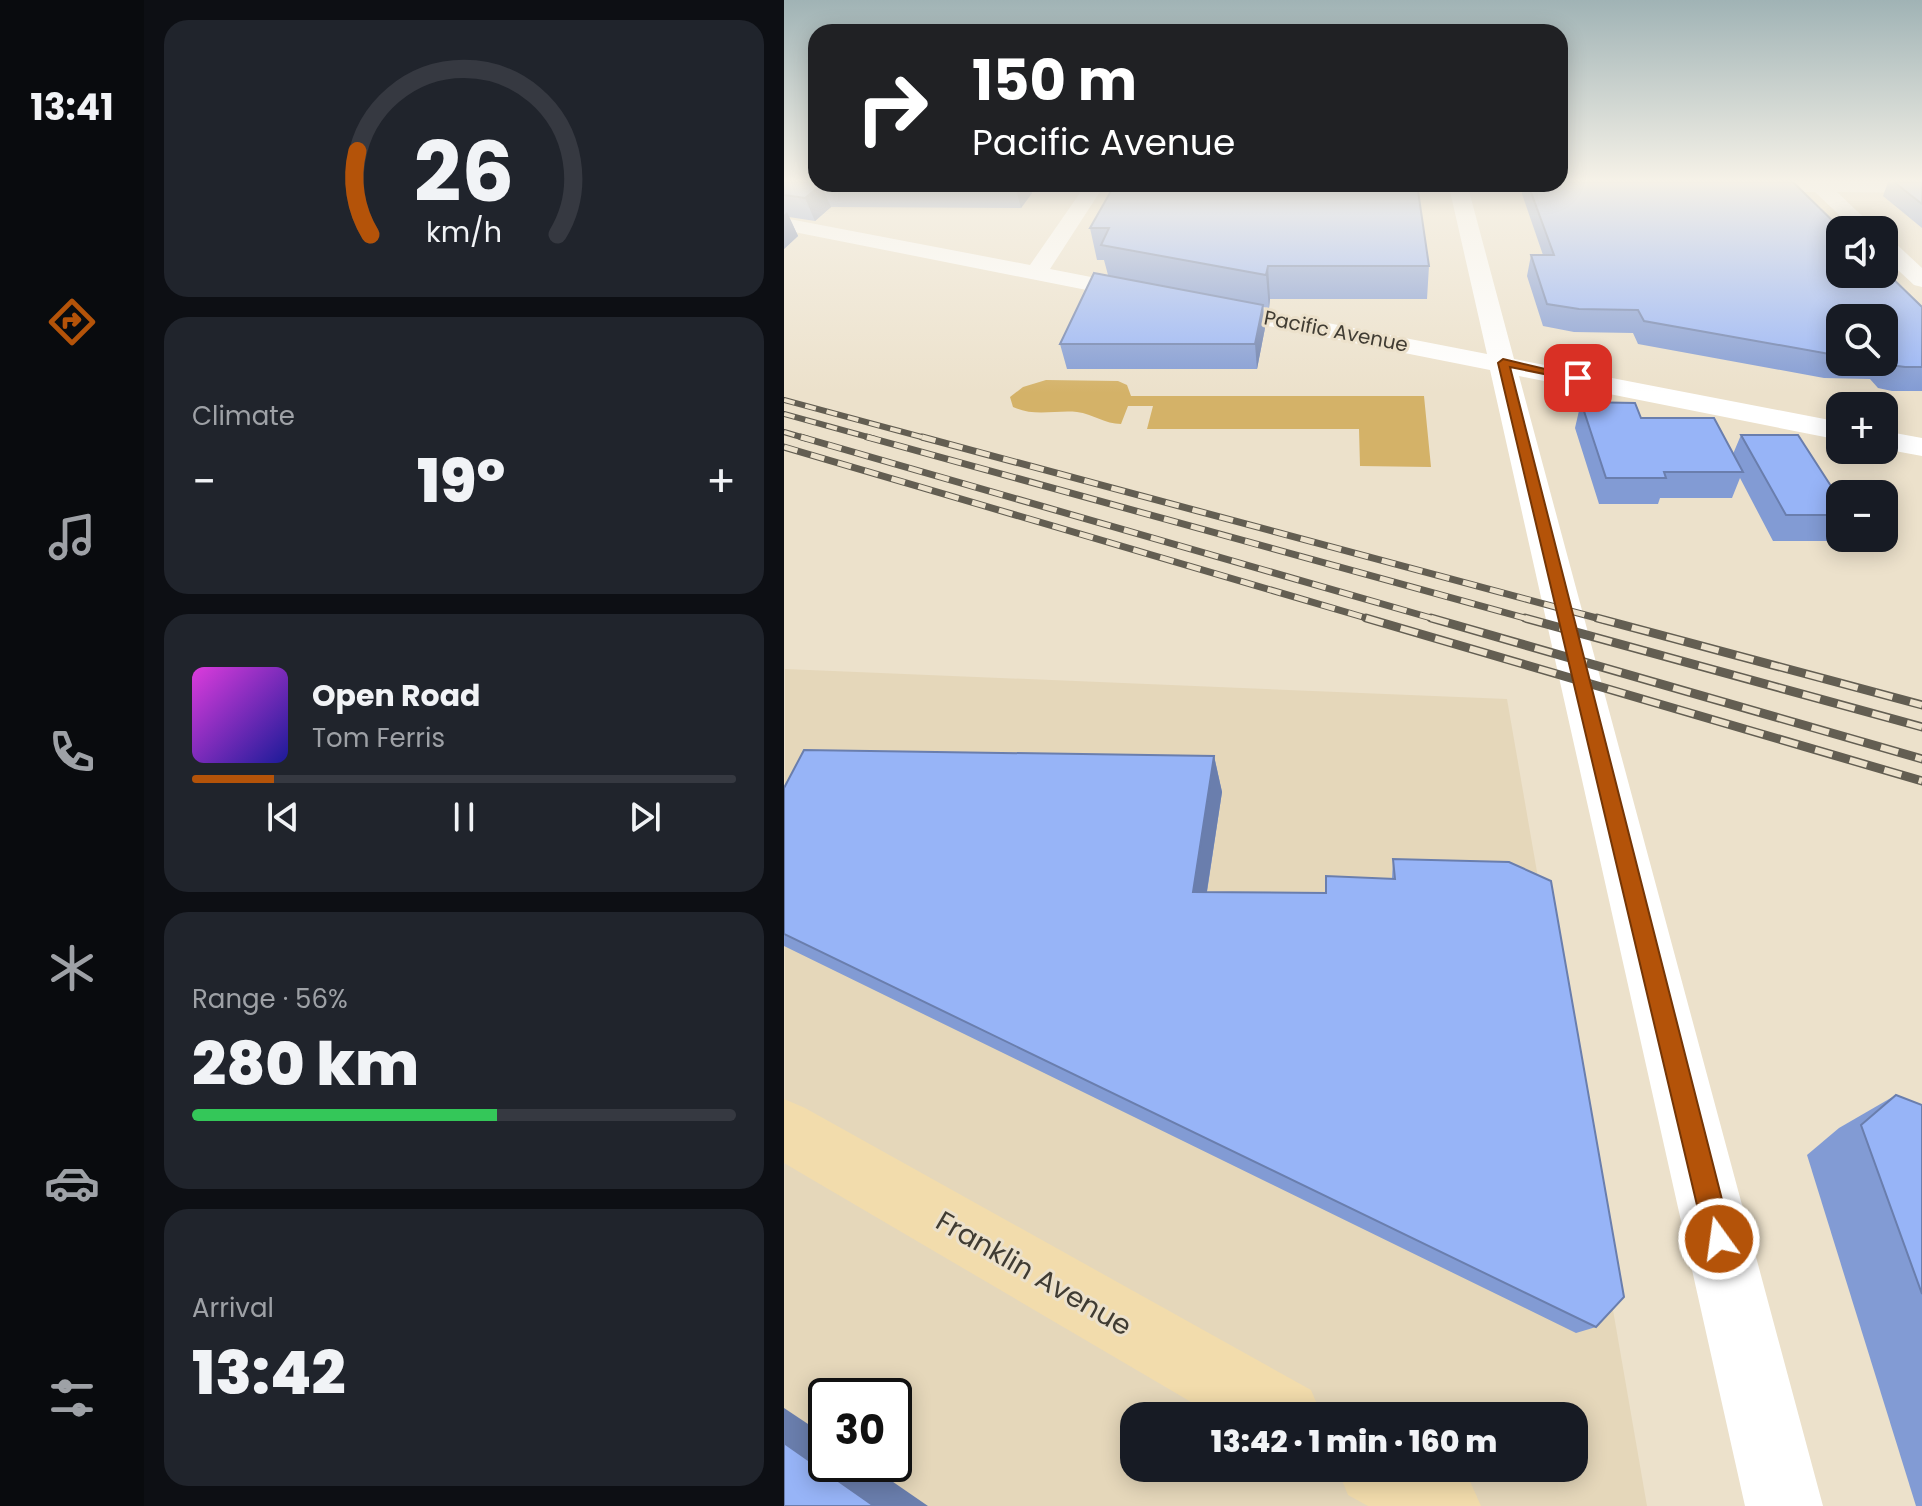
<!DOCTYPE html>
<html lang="en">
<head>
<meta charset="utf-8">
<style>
	:root { --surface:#171b24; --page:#20242c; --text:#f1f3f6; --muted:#9ea1a6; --line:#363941; --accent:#b45309 }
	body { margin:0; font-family:Poppins,sans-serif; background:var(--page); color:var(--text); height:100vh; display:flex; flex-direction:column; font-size:30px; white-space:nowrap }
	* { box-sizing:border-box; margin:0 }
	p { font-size:26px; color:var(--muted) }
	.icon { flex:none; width:44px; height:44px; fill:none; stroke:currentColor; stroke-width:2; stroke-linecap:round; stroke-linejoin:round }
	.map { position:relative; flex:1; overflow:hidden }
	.panel { display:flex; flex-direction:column; gap:20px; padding:20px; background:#0d0f14; width:640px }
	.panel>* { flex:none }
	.banner { position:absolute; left:24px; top:24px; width:760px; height:168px; border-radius:24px; box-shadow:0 4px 20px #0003; background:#202124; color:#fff; overflow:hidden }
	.buttons { position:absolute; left:1042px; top:216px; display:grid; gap:16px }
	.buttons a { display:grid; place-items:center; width:72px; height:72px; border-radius:16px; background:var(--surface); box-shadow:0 4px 20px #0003; font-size:40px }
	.speed { position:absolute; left:24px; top:1378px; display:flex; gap:16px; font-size:40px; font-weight:700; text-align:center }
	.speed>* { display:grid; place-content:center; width:104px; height:104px; border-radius:50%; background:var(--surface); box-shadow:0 4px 20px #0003; line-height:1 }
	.speed .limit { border:4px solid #111; border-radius:12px; background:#fff; color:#111 }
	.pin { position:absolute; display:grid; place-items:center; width:68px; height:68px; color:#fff; margin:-34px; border-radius:16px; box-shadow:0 4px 12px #0006 }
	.me { position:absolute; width:88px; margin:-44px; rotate:346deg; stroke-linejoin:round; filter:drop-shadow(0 0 6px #0008) }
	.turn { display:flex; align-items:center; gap:28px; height:168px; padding:0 32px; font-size:36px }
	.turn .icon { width:104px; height:104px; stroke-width:2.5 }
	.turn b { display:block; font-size:56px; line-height:68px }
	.big { font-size:60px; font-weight:800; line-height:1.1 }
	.panel .tile { flex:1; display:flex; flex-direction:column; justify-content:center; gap:12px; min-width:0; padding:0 28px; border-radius:24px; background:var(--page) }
	.panel .dial { align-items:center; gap:0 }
	.dial svg { height:208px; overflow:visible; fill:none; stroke:var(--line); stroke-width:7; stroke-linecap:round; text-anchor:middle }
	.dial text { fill:var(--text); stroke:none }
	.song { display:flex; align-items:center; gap:24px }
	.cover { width:96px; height:96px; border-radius:12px; background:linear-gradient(135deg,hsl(300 70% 55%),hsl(240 70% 35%)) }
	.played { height:8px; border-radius:4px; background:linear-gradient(90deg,var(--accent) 15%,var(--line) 15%) }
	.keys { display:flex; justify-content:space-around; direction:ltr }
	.heat { display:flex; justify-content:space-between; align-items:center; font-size:44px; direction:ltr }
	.charge { height:12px; border-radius:6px; background:linear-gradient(90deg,#34c759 56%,var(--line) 0) }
	.trip { position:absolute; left:336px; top:1402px; width:468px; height:80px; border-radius:24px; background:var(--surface); box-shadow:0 4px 20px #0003; font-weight:800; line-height:80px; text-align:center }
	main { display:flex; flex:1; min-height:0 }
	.menu { display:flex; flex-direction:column; width:144px; justify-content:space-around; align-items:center; background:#090b0e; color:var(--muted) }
	.menu .icon { width:56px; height:56px }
	.menu .selected { color:var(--accent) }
	.menu b { font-size:36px; color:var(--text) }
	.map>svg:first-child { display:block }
	.built { fill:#e5d7ba; fill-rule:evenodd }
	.water { fill:#d4b268 }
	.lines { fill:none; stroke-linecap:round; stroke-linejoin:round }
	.minor { fill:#fff; fill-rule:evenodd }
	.major { fill:#f2dcac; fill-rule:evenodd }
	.rail-far2-casing { stroke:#635e52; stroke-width:6 }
	.rail-far1-casing { stroke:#635e52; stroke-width:7 }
	.rail-casing { stroke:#635e52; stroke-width:9 }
	.rail-far2 { stroke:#ece1cb; stroke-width:4; stroke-dasharray:11; stroke-linecap:butt }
	.rail-far1 { stroke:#ece1cb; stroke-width:5; stroke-dasharray:14; stroke-linecap:butt }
	.rail { stroke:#ece1cb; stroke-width:6; stroke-dasharray:18; stroke-linecap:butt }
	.wall { fill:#829bd4; fill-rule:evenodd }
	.shaded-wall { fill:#6a7ead }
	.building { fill:#97b4f7; stroke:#6a7ead; stroke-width:2 }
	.route { fill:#b45309; stroke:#753606; stroke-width:2 }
	.labels { text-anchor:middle; stroke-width:6; stroke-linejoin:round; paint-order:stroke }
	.far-street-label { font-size:20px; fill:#403c33; stroke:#ece1cb }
	.near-street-label { font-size:28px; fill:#403c33; stroke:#ece1cb }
</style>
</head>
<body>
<main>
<nav class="menu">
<b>13:41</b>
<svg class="icon selected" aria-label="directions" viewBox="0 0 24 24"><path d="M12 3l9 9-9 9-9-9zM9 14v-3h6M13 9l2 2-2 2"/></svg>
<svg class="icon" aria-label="music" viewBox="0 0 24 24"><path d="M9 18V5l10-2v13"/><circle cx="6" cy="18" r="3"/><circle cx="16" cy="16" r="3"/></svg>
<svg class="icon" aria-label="phone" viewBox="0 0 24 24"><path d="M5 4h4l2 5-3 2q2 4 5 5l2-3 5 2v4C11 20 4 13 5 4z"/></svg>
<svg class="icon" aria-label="climate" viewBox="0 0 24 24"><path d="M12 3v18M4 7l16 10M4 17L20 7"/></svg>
<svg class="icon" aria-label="car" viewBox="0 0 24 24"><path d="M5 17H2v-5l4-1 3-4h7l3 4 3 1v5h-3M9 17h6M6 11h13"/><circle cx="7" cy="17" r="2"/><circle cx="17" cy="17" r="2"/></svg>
<svg class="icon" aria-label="filters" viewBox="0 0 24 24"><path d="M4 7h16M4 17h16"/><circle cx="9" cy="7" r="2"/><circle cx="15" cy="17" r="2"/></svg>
</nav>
<section class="panel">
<div class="tile dial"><svg viewBox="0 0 100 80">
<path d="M14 69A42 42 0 1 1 86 69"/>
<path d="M14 69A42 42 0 0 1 9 37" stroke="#b45309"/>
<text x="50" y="56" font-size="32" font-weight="700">26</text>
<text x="50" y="72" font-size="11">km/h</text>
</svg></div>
<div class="tile"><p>Climate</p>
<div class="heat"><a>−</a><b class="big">19°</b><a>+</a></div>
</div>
<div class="tile">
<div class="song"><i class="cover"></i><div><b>Open Road</b><p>Tom Ferris</p></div></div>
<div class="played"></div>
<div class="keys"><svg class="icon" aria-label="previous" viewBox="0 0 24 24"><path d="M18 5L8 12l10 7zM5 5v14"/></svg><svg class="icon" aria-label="pause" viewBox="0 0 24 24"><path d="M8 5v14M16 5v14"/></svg><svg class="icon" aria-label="next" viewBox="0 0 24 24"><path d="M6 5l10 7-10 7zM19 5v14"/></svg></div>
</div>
<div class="tile"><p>Range · 56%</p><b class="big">280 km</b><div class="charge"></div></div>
<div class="tile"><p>Arrival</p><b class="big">13:42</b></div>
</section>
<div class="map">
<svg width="1138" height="1506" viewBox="0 0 1138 1506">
	<rect width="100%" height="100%" fill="#ece1cb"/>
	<path class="built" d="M1,669L723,699L863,1506H0ZM42,1396H110V1464H42ZM350,1416H790V1468H350Z"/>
	<path class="water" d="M262,380L334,381L343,385L347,396H640L647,467L576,466L575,429H363L369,406H344L337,424C321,424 309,414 293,412C271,410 250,417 229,407L226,397L239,387Z"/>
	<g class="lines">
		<g class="minor">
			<path d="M776,182H807L809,186L800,192L685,191L730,359L1056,422V440L735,376L1039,1506H961L706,370L0,230V218L246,265L298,190H158L149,184H401L399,189L392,191L317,190L266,269L703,354L666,191H572L563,185Z"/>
			<path d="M945,182H1138V193L1053,192L1093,230H1071L1031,192H952L945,190L943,186Z"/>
			<path d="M1100,239L1108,240L1138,268V287L1130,285L1100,257Z"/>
			<path d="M1100,431L1138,438V456L1100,449Z"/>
		</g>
		<g class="major">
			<path d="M0,1099L21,1108L527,1390L538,1416H431L0,1163Z"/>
			<path d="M553,1468H666L685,1479L697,1506H584L564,1495Z"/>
		</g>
		<defs>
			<g id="rail-far2">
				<path d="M0,400L145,439"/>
				<path d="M0,414L91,439"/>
				<path d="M0,432L24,439"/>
			</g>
			<g id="rail-far1">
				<path d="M17,437L654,620"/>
				<path d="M83,437L748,620"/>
				<path d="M138,437L820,620"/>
				<path d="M0,447L589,620"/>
			</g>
			<g id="rail">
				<path d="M582,618L1138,781"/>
				<path d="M647,618L1138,759"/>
				<path d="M741,618L1138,727"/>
				<path d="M813,618L1138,705"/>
			</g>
		</defs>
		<use href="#rail-far2" class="rail-far2-casing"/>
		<use href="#rail-far1" class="rail-far1-casing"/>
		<use href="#rail" class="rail-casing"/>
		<use href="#rail-far2" class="rail-far2"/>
		<use href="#rail-far1" class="rail-far1"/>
		<use href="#rail" class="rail"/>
	</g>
	<g class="wall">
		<path d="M0,182L246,184L248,193L237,208L47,207L31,221L5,217L14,236L0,249Z"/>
		<path d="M1104,182H1138V228L1099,196Z"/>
		<path d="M331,184L645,266L643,299H486L485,308L479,307L481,328L473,369H283L276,344L324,275L320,260H313L306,228Z"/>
		<path d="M739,184H776L1138,307V391H1108L1094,388L1086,379L1040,378L854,344L849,333L790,332L759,326L743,276L747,255H759L738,194ZM1056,318H1100V362H1056Z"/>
		<path d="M797,402L857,418L949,454L957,435L1056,500V531L1051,541H989L956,478L948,498H876L874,504H815L791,428Z"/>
		<path d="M430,756L438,792L423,892L542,893L608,878L609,859L812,1327L792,1333L0,946V788Z"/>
		<path d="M1112,1095L1138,1105V1506H1132L1023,1155L1055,1128Z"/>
	</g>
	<g class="shaded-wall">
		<path d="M232,184H246L248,193L237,208L231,185Z"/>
		<path d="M37,185L47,207L31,221L21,198Z"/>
		<path d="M3,212L14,236L0,249V215Z"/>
		<path d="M484,266L486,299L485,308L482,275Z"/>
		<path d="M479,305L481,328L473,369L471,344Z"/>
		<path d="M430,756L438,792L418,923L409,892Z"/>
		<path d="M0,1408L42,1436V1464H83L144,1506H90L0,1443Z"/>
	</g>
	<g class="building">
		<path d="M0,182H32V184H232L231,185H37L21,198L0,195Z"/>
		<path d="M776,182H1009L1058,230H1056V274H1100V270L1138,307V367H1121L1106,365L1100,358V318H1056V355H1051L860,321L854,310L795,309L763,304L747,255H770L744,184H776Z"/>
		<path d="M1110,182H1138V204Z"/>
		<path d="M331,184H633L645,266H484L482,275L317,245L325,228H306Z"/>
		<path d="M310,273L479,305L471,344H276Z"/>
		<path d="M797,402L851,403L857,418H930L959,472H880L882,478H822Z"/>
		<path d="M957,435H1014L1056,500V515H1002Z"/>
		<path d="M20,750L430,756L409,892L542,893V876L611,879L609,859L725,862L767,881L840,1297L812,1327L0,934V788Z"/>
		<path d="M1112,1095L1138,1105V1294L1077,1125Z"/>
		<path d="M0,1443L90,1506H0Z"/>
	</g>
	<linearGradient id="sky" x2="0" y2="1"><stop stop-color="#a0b3b5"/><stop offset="0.46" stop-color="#f6f2e8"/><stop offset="1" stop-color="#f6f2e8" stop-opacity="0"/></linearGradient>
	<rect width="1138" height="393" fill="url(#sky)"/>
	<path class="route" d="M719,359L799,378L794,381L726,367L948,1239L944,1248L935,1252L925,1248L921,1239L714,363Z"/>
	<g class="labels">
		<g class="far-street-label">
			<text transform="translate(552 331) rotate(11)" y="7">Pacific Avenue</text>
		</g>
		<g class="near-street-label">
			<text transform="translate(250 1273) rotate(30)" y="10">Franklin Avenue</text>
		</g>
	</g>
</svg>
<div class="buttons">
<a><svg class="icon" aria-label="sound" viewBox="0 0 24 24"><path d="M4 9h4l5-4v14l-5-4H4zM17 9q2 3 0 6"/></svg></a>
<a><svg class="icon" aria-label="search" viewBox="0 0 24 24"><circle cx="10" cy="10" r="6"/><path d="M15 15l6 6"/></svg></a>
<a>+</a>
<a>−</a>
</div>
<div class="speed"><div class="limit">30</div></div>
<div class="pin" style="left:794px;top:378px;background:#d93025"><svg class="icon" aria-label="arrive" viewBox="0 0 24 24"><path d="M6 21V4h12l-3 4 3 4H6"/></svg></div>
<svg class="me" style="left:935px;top:1239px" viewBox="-20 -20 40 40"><circle r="17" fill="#b45309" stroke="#fff" stroke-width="3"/><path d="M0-11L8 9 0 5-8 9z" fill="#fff"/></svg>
<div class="trip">13:42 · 1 min · 160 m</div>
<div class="banner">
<div class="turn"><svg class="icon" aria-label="right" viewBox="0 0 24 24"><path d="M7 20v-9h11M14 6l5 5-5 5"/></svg><div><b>150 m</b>Pacific Avenue</div></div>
</div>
</div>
</main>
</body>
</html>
